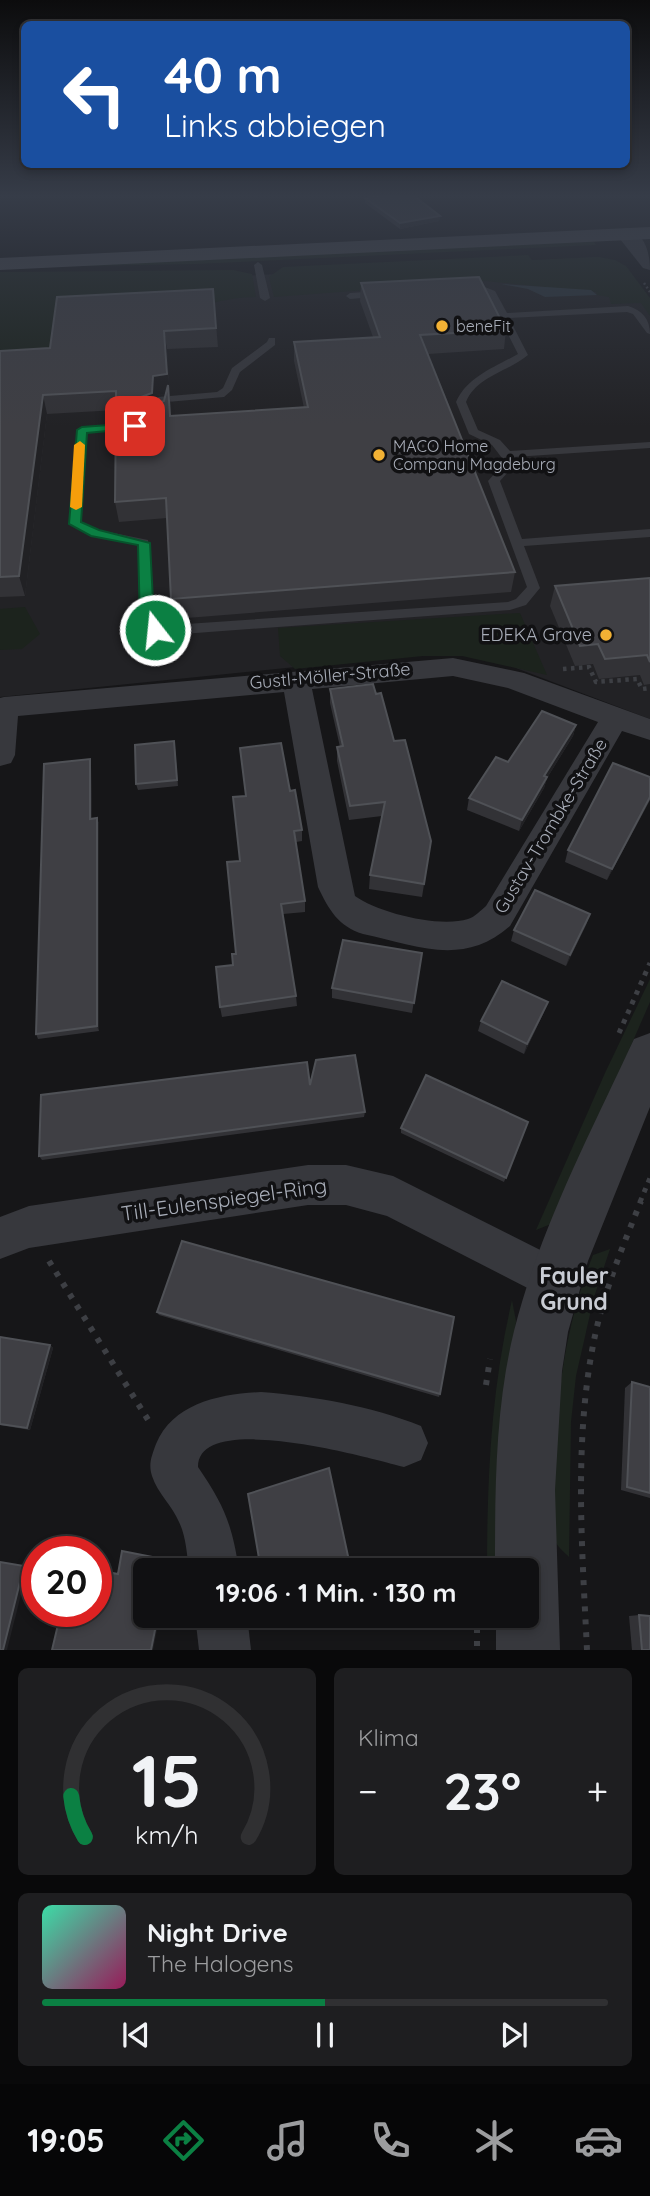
<!DOCTYPE html>
<html lang="de">
<head>
<meta charset="utf-8">
<style>
	:root { --surface:#101012; --page:#1e1e20; --text:#f1f3f6; --muted:#9c9d9f; --line:#303032; --accent:#0b8043 }
	body { margin:0; font-family:Quicksand,sans-serif; background:var(--page); color:var(--text); height:100vh; display:flex; flex-direction:column; font-size:26px; white-space:nowrap }
	* { box-sizing:border-box; margin:0 }
	p { font-size:23px; color:var(--muted) }
	.icon { flex:none; width:38px; height:38px; fill:none; stroke:currentColor; stroke-width:2; stroke-linecap:round; stroke-linejoin:round }
	.map { position:relative; height:1650px; overflow:hidden }
	.drawer { display:flex; flex-direction:column; gap:18px; padding:18px; background:#09090a; flex:1 }
	.drawer>* { flex:none }
	.top-card { position:absolute; left:21px; top:21px; width:609px; height:147px; border-radius:10px; box-shadow:0 4px 10px #0003,0 0 0 2px var(--line); background:#1a4fa0; color:#fff; overflow:hidden }
	.speed { position:absolute; left:21px; top:1536px; display:flex; gap:14px; font-size:35px; font-weight:700; text-align:center }
	.speed>* { display:grid; place-content:center; width:91px; height:91px; border-radius:50%; background:var(--surface); box-shadow:0 4px 10px #0003,0 0 0 2px var(--line); line-height:1 }
	.speed .limit { border:10px solid #d22; background:#fff; color:#111 }
	.pin { position:absolute; display:grid; place-items:center; width:60px; height:60px; color:#fff; margin:-30px; border-radius:14px; box-shadow:0 4px 10px #0006 }
	.me { position:absolute; width:77px; margin:-38px; rotate:344deg; stroke-linejoin:round; filter:drop-shadow(0 0 5px #0008) }
	.turn { display:flex; align-items:center; gap:24px; height:147px; padding:0 28px; font-size:32px }
	.turn .icon { width:91px; height:91px; stroke-width:2.5 }
	.turn b { display:block; font-size:49px; line-height:60px }
	.big { font-size:52px; font-weight:700; line-height:1.1 }
	.drawer .tile { flex:1; display:flex; flex-direction:column; justify-content:center; gap:10px; min-width:0; padding:0 24px; border-radius:10px; background:var(--page) }
	.drawer .dial { align-items:center; gap:0 }
	.dial svg { height:182px; overflow:visible; fill:none; stroke:var(--line); stroke-width:7; stroke-linecap:round; text-anchor:middle }
	.dial text { fill:var(--text); stroke:none }
	.song { display:flex; align-items:center; gap:21px }
	.cover { width:84px; height:84px; border-radius:10px; background:linear-gradient(135deg,hsl(160 70% 55%),hsl(330 70% 35%)) }
	.played { height:7px; border-radius:4px; background:linear-gradient(90deg,var(--accent) 50%,var(--line) 50%) }
	.keys { display:flex; justify-content:space-around; direction:ltr }
	.heat { display:flex; justify-content:space-between; align-items:center; font-size:38px; direction:ltr }
	.drawer .tiles { flex:1; display:grid; gap:18px; grid-template-columns:1fr 1fr }
	.tile:last-child { grid-column:span 2 }
	.trip { position:absolute; left:133px; top:1558px; width:406px; height:70px; border-radius:10px; background:var(--surface); box-shadow:0 4px 10px #0003,0 0 0 2px var(--line); font-weight:700; line-height:70px; text-align:center }
	.tab-bar { display:flex; height:112px; justify-content:space-around; align-items:center; background:#060607; color:var(--muted) }
	.tab-bar .icon { width:49px; height:49px }
	.tab-bar .active { color:var(--accent) }
	.tab-bar b { font-size:32px; color:var(--text) }
	.map>svg:first-child { display:block }
	.built { fill:#222225 }
	.green { fill:#1c231d }
	.water { fill:#2c353c }
	.lines { fill:none; stroke-linecap:round; stroke-linejoin:round }
	.path-far3 { stroke:#3d3f44; stroke-width:2.5; stroke-dasharray:2 2.5; stroke-linecap:butt }
	.path-far2 { stroke:#3d3f44; stroke-width:4.5; stroke-dasharray:3.5 4.5; stroke-linecap:butt }
	.path-far1 { stroke:#3d3f44; stroke-width:5; stroke-dasharray:4.5 6; stroke-linecap:butt }
	.path { stroke:#3d3f44; stroke-width:6; stroke-dasharray:5 8; stroke-linecap:butt }
	.service { fill:#37383d; fill-rule:evenodd }
	.minor { fill:#37383d; fill-rule:evenodd }
	.tertiary { fill:#37383d; fill-rule:evenodd }
	.secondary { fill:#45474d; fill-rule:evenodd }
	.wall { fill:#323236; fill-rule:evenodd }
	.shaded-wall { fill:#212124 }
	.building { fill:#3f3f44; stroke:#4f5156; stroke-width:2 }
	.route { fill:#0b8043; stroke:#07532c; stroke-width:2 }
	.slow { fill:#f59e0b }
	.poi-dot { fill:#f2b134; stroke:#111113; stroke-width:2.5 }
	.labels { text-anchor:middle; stroke-width:7; stroke-linejoin:round; paint-order:stroke }
	.far-poi-label { font-size:16px; fill:#a8adb8; stroke:#111113; text-anchor:start }
	.poi-label { font-size:18px; fill:#a8adb8; stroke:#111113; text-anchor:end }
	.street-label { font-size:18px; fill:#a8adb8; stroke:#111113 }
	.near-street-label { font-size:21px; fill:#a8adb8; stroke:#111113 }
	.near-neighbourhood-label { font-size:23px; font-weight:bold; fill:#c9ccd4; stroke:#111113 }
</style>
</head>
<body>
<div class="map">
<svg width="650" height="1650" viewBox="0 0 650 1650">
	<rect width="100%" height="100%" fill="#161618"/>
	<path class="built" d="M598,257L650,301V719L487,657L432,653L0,697V282H128Z"/>
	<g class="green">
		<path d="M593,240L596,245L197,264L26,267Z"/>
		<path d="M528,255L532,260L599,257L615,260L626,266L650,298V316L641,303L611,304L609,297L597,295L596,292L486,281L274,297L269,277L283,267Z"/>
		<path d="M233,270L252,274L256,297C218,297 181,313 146,325C97,342 50,358 0,369V272Z"/>
		<path d="M25,607L40,634L22,649L0,650V609Z"/>
		<path d="M520,613L547,675L462,656H423L295,669L280,656L278,628Z"/>
		<path d="M650,979V1002L557,1215L551,1224L536,1230L605,1073Z"/>
		<path d="M610,1249L594,1297L576,1376L571,1422L569,1557C565,1553 557,1546 555,1541C551,1529 555,1510 555,1498C554,1413 562,1334 593,1255Z"/>
		<path d="M512,1300L516,1321L500,1570H487C487,1478 491,1390 512,1300Z"/>
	</g>
	<path class="water" d="M501,284L591,290L597,295L545,297L528,289Z"/>
	<g class="lines">
		<path class="path-far3" d="M644,283L650,292"/>
		<path class="path-far2" d="M563,669L589,667L596,682L637,679L642,689L650,688"/>
		<g class="path-far1">
			<path d="M619,1033L650,963"/>
			<path d="M640,1202L650,1178"/>
		</g>
		<g class="path">
			<path d="M49,1261L150,1423"/>
			<path d="M486,1385L490,1359"/>
			<path d="M477,1615V1650"/>
			<path d="M587,1650C582,1546 573,1434 596,1331C606,1286 624,1243 641,1201"/>
		</g>
		<g class="service">
			<path d="M258,262L262,265L270,298L265,301L260,298L254,265Z"/>
			<path d="M482,286L495,291L507,313L628,306C642,310 650,319 650,334L647,333L633,314L627,312L509,318L528,355C508,372 477,376 466,402L478,430L500,440L510,451L650,442V448L514,457L517,462L500,481L522,539L650,529V537L524,546L540,588L526,605L510,610L169,635L148,633L140,621L138,545L92,536L69,524L78,428L135,423L140,426L135,429L87,433L81,522L99,530L148,540L154,621L157,626L508,602L516,599L527,587L488,481L505,462L492,445L469,434L456,402C467,377 495,367 518,354L488,295L460,290Z"/>
			<path d="M382,291L386,294L385,296L350,299L346,296L350,293Z"/>
			<path d="M269,338H275V345L240,372L232,390L224,397L167,402L166,418L152,420V416L157,414L158,397L217,392L223,388L232,368L267,342Z"/>
		</g>
		<g class="minor">
			<path d="M453,658L524,673L650,719V740L622,731L510,926C463,967 418,946 363,934C338,926 329,910 318,887L284,692L18,716L15,755L11,763L0,766V698L4,697ZM453,676L508,688L598,722L486,906C481,910 475,917 468,919C439,928 379,913 355,896L312,689Z"/>
			<path d="M308,1165H346L393,1176L570,1265L577,1280L570,1295L555,1302L387,1216L346,1205H308L29,1248L0,1259V1217L29,1206Z"/>
			<path d="M261,1392C314,1396 371,1406 421,1426L428,1443L421,1460L404,1467C374,1459 198,1409 198,1467C224,1505 232,1524 239,1570H189C187,1555 186,1536 179,1522C172,1505 158,1494 152,1476C148,1464 152,1455 156,1444C173,1403 220,1394 261,1392Z"/>
			<path d="M195,1615H247L251,1650H199Z"/>
		</g>
		<g class="tertiary">
			<path d="M626,228C645,233 650,253 650,270L643,268L616,234Z"/>
			<path d="M650,1033V1107L588,1261L568,1332L562,1371L555,1490L560,1650H496V1615H527V1570H495C495,1490 495,1408 514,1331C540,1228 590,1134 634,1039Z"/>
		</g>
		<path class="secondary" d="M650,227V239L0,270V258Z"/>
	</g>
	<g class="wall">
		<path d="M365,198L440,216L439,221L400,229L365,203Z"/>
		<path d="M361,283L506,330L504,349L428,354L515,572L511,592L174,619L171,599L167,518L119,522L115,502L117,410L47,414L25,596L0,597V351L50,348L213,289L218,347L167,349L171,416L304,408L294,361V342L373,337L360,301ZM166,394L164,401L155,404L156,395Z"/>
		<path d="M650,578V684L644,685L640,675L599,679L593,664L575,666L550,606L555,586Z"/>
		<path d="M330,689L376,694L431,841L422,897L369,889L370,875L382,816L349,820L337,761V747H340L330,703Z"/>
		<path d="M576,725L573,736L547,778L544,788L519,831L467,810L469,798L508,762Z"/>
		<path d="M175,747L178,786L138,790L136,784Z"/>
		<path d="M90,759L91,765L92,818H97L99,824V1031L38,1039L36,1034Z"/>
		<path d="M650,777V800L607,880L565,862L568,850Z"/>
		<path d="M290,791L302,830V841L296,842L305,901V912L283,914L296,996L297,1006L222,1017L220,1007L236,954L240,861Z"/>
		<path d="M590,914L586,925L566,966L511,941L514,930Z"/>
		<path d="M422,953L412,1013L332,998V988Z"/>
		<path d="M544,1012L524,1054L478,1031L481,1021Z"/>
		<path d="M310,1085L365,1112L364,1117L42,1160L39,1156Z"/>
		<path d="M528,1122L504,1182L401,1133V1128Z"/>
		<path d="M157,1312L440,1394L439,1397L159,1315Z"/>
		<path d="M0,1337L50,1345L53,1348L30,1430L0,1425Z"/>
		<path d="M632,1382L650,1387V1498L621,1490L625,1388Z"/>
		<path d="M639,1615L650,1650H632L629,1616Z"/>
	</g>
	<g class="shaded-wall">
		<path d="M440,216L439,221L400,229V223Z"/>
		<path d="M164,331L167,349L172,436L168,394L156,395L154,412L133,420L130,401L153,376Z"/>
		<path d="M43,395L47,414L25,596L19,576Z"/>
		<path d="M576,725L573,736L547,778L544,788L519,831L522,820L544,776Z"/>
		<path d="M90,759L91,765L92,824L90,819Z"/>
		<path d="M650,797V800L607,880L612,869Z"/>
		<path d="M97,818L99,824V1031L97,1026Z"/>
		<path d="M590,914L586,925L566,966L570,955Z"/>
		<path d="M548,1002L544,1012L524,1054L527,1044Z"/>
		<path d="M50,1345L53,1348L30,1430L27,1428Z"/>
		<path d="M24,1566L28,1567L7,1650H3Z"/>
		<path d="M158,1615H160L153,1650H151Z"/>
	</g>
	<g class="building">
		<path d="M382,195H413L440,216L400,223L365,198Z"/>
		<path d="M479,277L506,330L420,335L515,572L171,599L166,498L115,502L116,413L134,412L164,401L168,385L170,416L308,407L294,342L380,337L361,283Z"/>
		<path d="M213,289L216,328L164,331L167,374L153,376L152,393L130,401L116,402V391L43,395L19,576L0,577V351L50,348L57,297Z"/>
		<path d="M650,578V662L647,655L605,659L598,644L580,646L555,586Z"/>
		<path d="M373,684L376,694L381,693L394,741L405,740L431,841L424,884L370,875L385,802L350,806L337,747L343,746L330,689Z"/>
		<path d="M542,711L576,725L544,776L547,777L522,820L469,798L496,757L508,762Z"/>
		<path d="M174,741L177,780L136,784L135,745Z"/>
		<path d="M281,743L290,791L295,790L302,830L294,831L305,901L281,904L296,996L220,1007L216,967L233,965L232,954H236L227,862L240,861L233,797L246,796L240,748Z"/>
		<path d="M90,759V819L97,818V1026L36,1034L44,764Z"/>
		<path d="M613,763L650,777V797L612,869L568,850Z"/>
		<path d="M535,890L590,914L570,955L514,930Z"/>
		<path d="M343,940L422,953L414,1003L332,988Z"/>
		<path d="M502,981L548,1002L527,1044L481,1021Z"/>
		<path d="M355,1055L365,1112L39,1156L41,1095L307,1062L310,1085L316,1060Z"/>
		<path d="M426,1075L528,1122L506,1178L401,1128Z"/>
		<path d="M182,1241L454,1317L440,1394L157,1312Z"/>
		<path d="M0,1337L50,1345L27,1428L0,1424Z"/>
		<path d="M632,1382L650,1387V1493L627,1487Z"/>
		<path d="M329,1468L351,1570H261L248,1494Z"/>
		<path d="M122,1551L168,1560L167,1570H145V1615H158L151,1650H52L61,1612H96V1570L118,1574Z"/>
		<path d="M0,1562L24,1566L3,1650H0Z"/>
		<path d="M639,1615L650,1616V1650H642Z"/>
	</g>
	<linearGradient id="sky" x2="0" y2="1"><stop stop-color="#0c0c0d"/><stop offset="0.46" stop-color="#363c48"/><stop offset="1" stop-color="#363c48" stop-opacity="0"/></linearGradient>
	<rect width="650" height="426" fill="url(#sky)"/>
	<path class="route" d="M135,423L141,426L139,428L87,433L81,522L99,530L150,543L154,620L161,630L155,635L140,621L138,545L91,536L69,524L77,430L82,427Z"/>
	<path class="slow" d="M80,441L85,445L82,507L76,510L70,507L74,445Z"/>
	<g class="poi-dot">
		<circle cx="442" cy="326" r="7"/>
		<circle cx="379" cy="455" r="7"/>
		<circle cx="606" cy="635" r="7"/>
	</g>
	<g class="labels">
		<g class="far-poi-label">
			<text x="456" y="332">beneFit</text>
			<text x="393" y="452">MACO Home<tspan x="393" dy="18">Company Magdeburg</tspan></text>
		</g>
		<g class="poi-label">
			<text x="592" y="641">EDEKA Grave</text>
		</g>
		<g class="street-label">
			<text transform="translate(330 676) rotate(-5)" y="6">Gustl-Möller-Straße</text>
			<text transform="translate(551 826) rotate(-59)" y="6">Gustav-Trombke-Straße</text>
		</g>
		<g class="near-street-label">
			<text transform="translate(224 1200) rotate(-8)" y="7">Till-Eulenspiegel-Ring</text>
		</g>
		<g class="near-neighbourhood-label">
			<text x="574" y="1284">Fauler<tspan x="574" dy="26">Grund</tspan></text>
		</g>
	</g>
</svg>
<div class="speed"><div class="limit">20</div></div>
<div class="pin" style="left:135px;top:426px;background:#d93025"><svg class="icon" aria-label="arrive" viewBox="0 0 24 24"><path d="M6 21V4h12l-3 4 3 4H6"/></svg></div>
<svg class="me" style="left:155px;top:630px" viewBox="-20 -20 40 40"><circle r="17" fill="#0b8043" stroke="#fff" stroke-width="3"/><path d="M0-11L8 9 0 5-8 9z" fill="#fff"/></svg>
<div class="trip">19:06 · 1 Min. · 130 m</div>
<div class="top-card">
<div class="turn"><svg class="icon" aria-label="left" viewBox="0 0 24 24"><path d="M17 20v-9H6M10 6l-5 5 5 5"/></svg><div><b>40 m</b>Links abbiegen</div></div>
</div>
</div>
<section class="drawer">
<div class="tiles">
<div class="tile dial"><svg viewBox="0 0 100 80">
<path d="M14 69A42 42 0 1 1 86 69"/>
<path d="M14 69A42 42 0 0 1 8 51" stroke="#0b8043"/>
<text x="50" y="56" font-size="32" font-weight="700">15</text>
<text x="50" y="72" font-size="11">km/h</text>
</svg></div>
<div class="tile"><p>Klima</p>
<div class="heat"><a>−</a><b class="big">23°</b><a>+</a></div>
</div>
<div class="tile">
<div class="song"><i class="cover"></i><div><b>Night Drive</b><p>The Halogens</p></div></div>
<div class="played"></div>
<div class="keys"><svg class="icon" aria-label="previous" viewBox="0 0 24 24"><path d="M18 5L8 12l10 7zM5 5v14"/></svg><svg class="icon" aria-label="pause" viewBox="0 0 24 24"><path d="M8 5v14M16 5v14"/></svg><svg class="icon" aria-label="next" viewBox="0 0 24 24"><path d="M6 5l10 7-10 7zM19 5v14"/></svg></div>
</div>
</div>
</section>
<nav class="tab-bar">
<b>19:05</b>
<svg class="icon active" aria-label="directions" viewBox="0 0 24 24"><path d="M12 3l9 9-9 9-9-9zM9 14v-3h6M13 9l2 2-2 2"/></svg>
<svg class="icon" aria-label="music" viewBox="0 0 24 24"><path d="M9 18V5l10-2v13"/><circle cx="6" cy="18" r="3"/><circle cx="16" cy="16" r="3"/></svg>
<svg class="icon" aria-label="phone" viewBox="0 0 24 24"><path d="M5 4h4l2 5-3 2q2 4 5 5l2-3 5 2v4C11 20 4 13 5 4z"/></svg>
<svg class="icon" aria-label="climate" viewBox="0 0 24 24"><path d="M12 3v18M4 7l16 10M4 17L20 7"/></svg>
<svg class="icon" aria-label="car" viewBox="0 0 24 24"><path d="M5 17H2v-5l4-1 3-4h7l3 4 3 1v5h-3M9 17h6M6 11h13"/><circle cx="7" cy="17" r="2"/><circle cx="17" cy="17" r="2"/></svg>
</nav>
</body>
</html>
